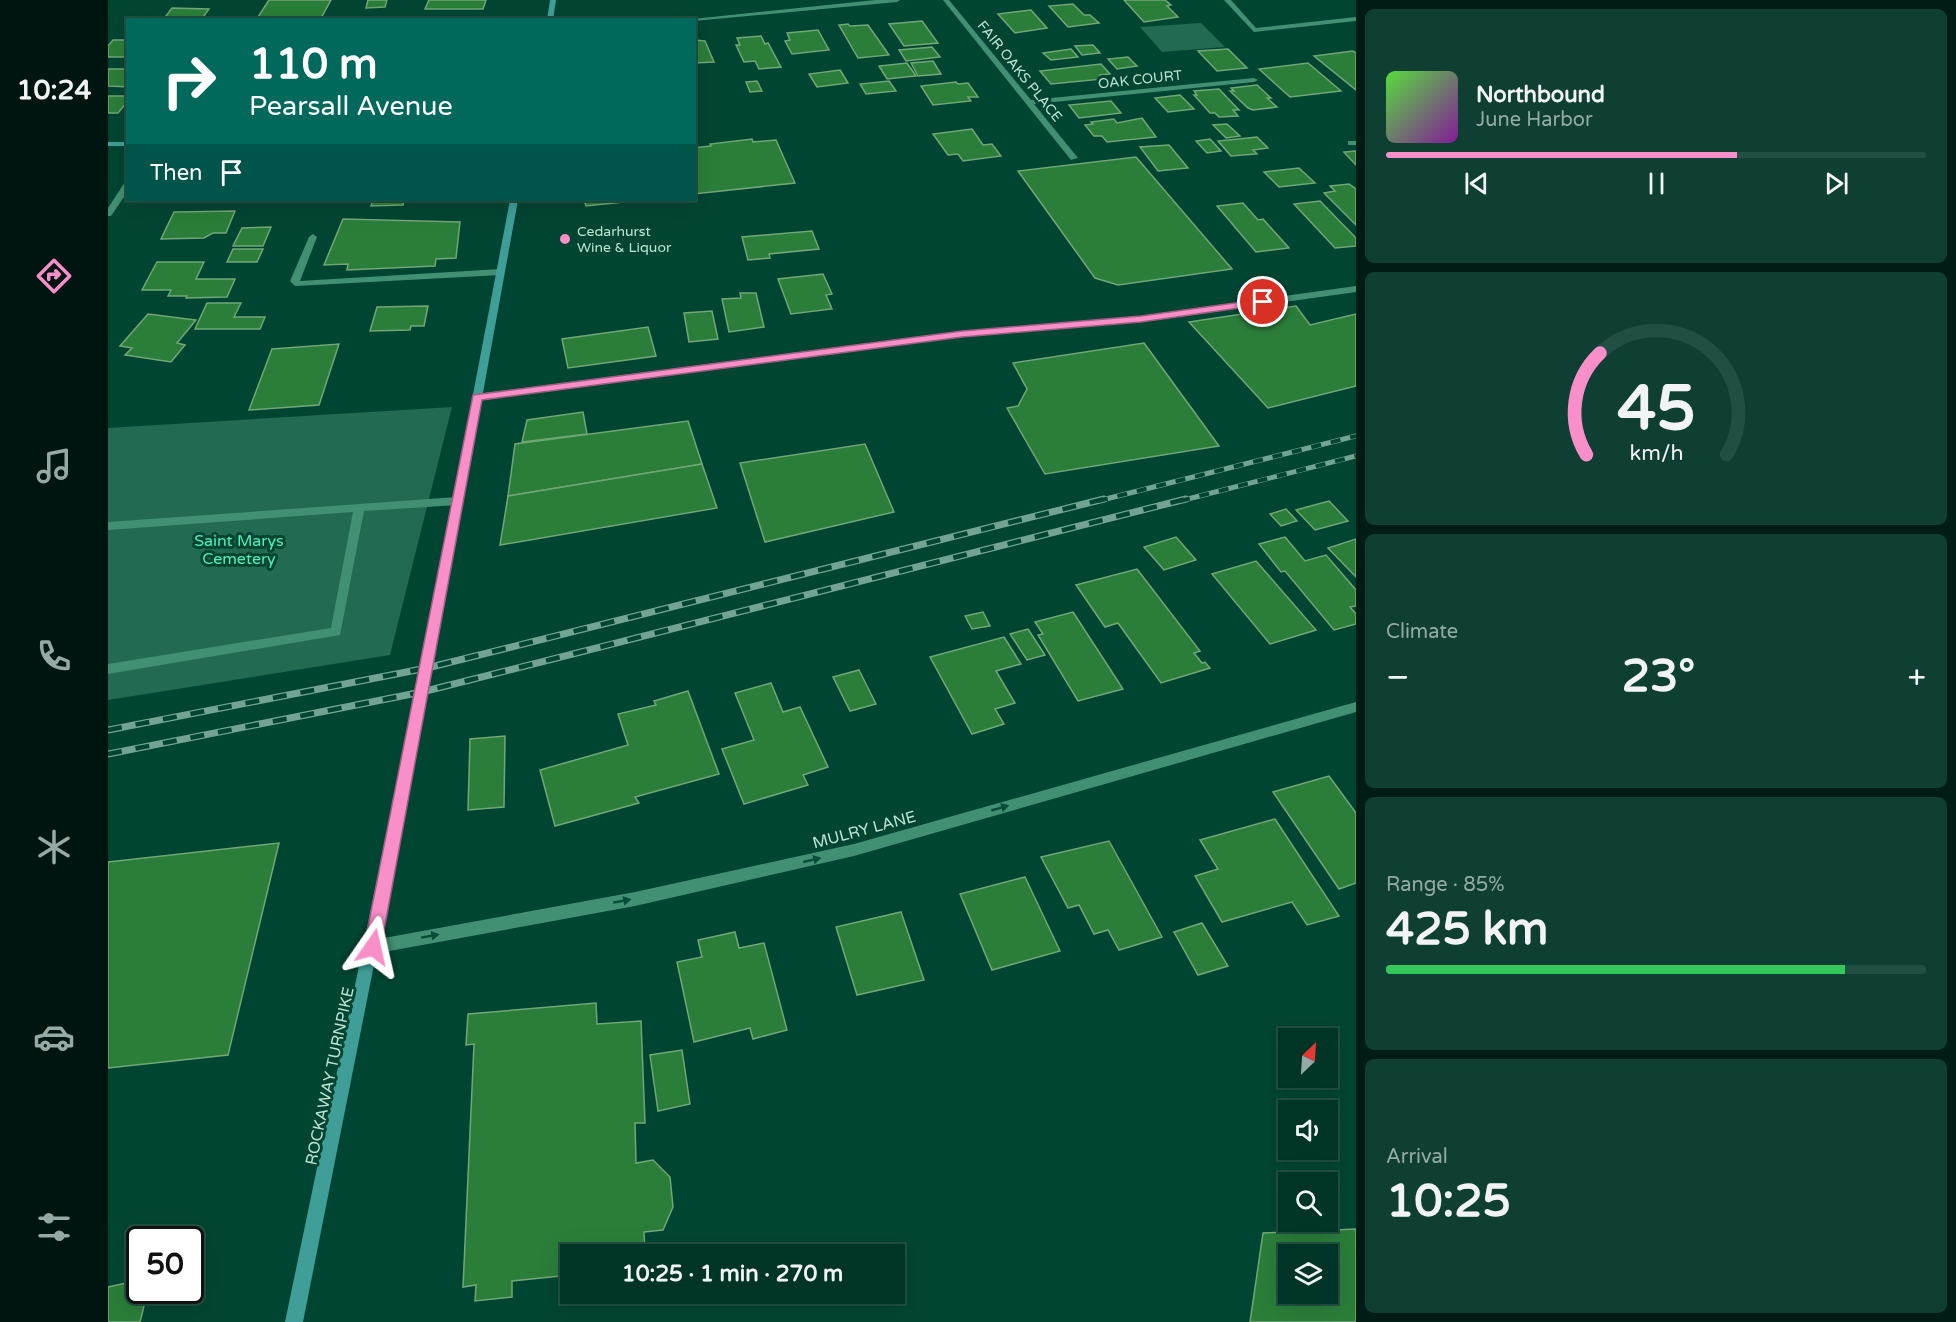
<!DOCTYPE html>
<html lang="en">
<head>
<meta charset="utf-8">
<style>
	:root { --surface:#003426; --page:#0e3f32; --text:#f1f3f6; --muted:#95aaa7; --line:#224f43; --accent:#f98fc9 }
	body { margin:0; font-family:"Varela Round",sans-serif; background:var(--page); color:var(--text); height:100vh; display:flex; flex-direction:column; font-size:22px; white-space:nowrap }
	* { box-sizing:border-box; margin:0 }
	p { font-size:20px; color:var(--muted) }
	.icon { flex:none; width:33px; height:33px; fill:none; stroke:currentColor; stroke-width:2; stroke-linecap:round; stroke-linejoin:round }
	.map { position:relative; flex:1; overflow:hidden }
	.drawer { display:flex; flex-direction:column; gap:9px; padding:9px; background:#001d15; width:600px }
	.drawer>* { flex:none }
	.top-card { position:absolute; left:18px; top:18px; width:570px; height:183px; border-radius:0px; box-shadow:0 6px 24px #0002,0 0 0 2px var(--line); background:#00695c; color:#fff; overflow:hidden }
	.needle { width:39px; rotate:25deg }
	.controls { position:absolute; left:1170px; top:1028px; display:grid; gap:12px }
	.controls a { display:grid; place-items:center; width:60px; height:60px; border-radius:0px; background:var(--surface); box-shadow:0 6px 24px #0002,0 0 0 2px var(--line); font-size:30px }
	.speed { position:absolute; left:18px; top:1226px; display:flex; gap:12px; font-size:30px; font-weight:700; text-align:center }
	.speed>* { display:grid; place-content:center; width:78px; height:78px; border-radius:50%; background:var(--surface); box-shadow:0 6px 24px #0002,0 0 0 2px var(--line); line-height:1 }
	.speed .limit { border:3px solid #111; border-radius:9px; background:#fff; color:#111 }
	.pin { position:absolute; display:grid; place-items:center; width:51px; height:51px; color:#fff; margin:-26px; border:3px solid #fff; border-radius:50%; box-shadow:0 2px 6px #0007 }
	.me { position:absolute; width:66px; margin:-33px; rotate:11deg; stroke-linejoin:round; filter:drop-shadow(0 0 4px #0008) }
	.turn { display:flex; align-items:center; gap:21px; height:126px; padding:0 24px; font-size:27px }
	.turn .icon { width:78px; height:78px; stroke-width:2.5 }
	.turn b { display:block; font-size:42px; line-height:51px }
	.then { display:flex; align-items:center; height:57px; padding:0 24px; background:#0003; gap:12px; font-size:22px }
	.big { font-size:45px; font-weight:800; line-height:1.1 }
	.drawer .tile { flex:1; display:flex; flex-direction:column; justify-content:center; gap:9px; min-width:0; padding:0 21px; border-radius:9px; background:var(--page) }
	.drawer .dial { align-items:center; gap:0 }
	.dial svg { height:156px; overflow:visible; fill:none; stroke:var(--line); stroke-width:7; stroke-linecap:round; text-anchor:middle }
	.dial text { fill:var(--text); stroke:none }
	.song { display:flex; align-items:center; gap:18px }
	.cover { width:72px; height:72px; border-radius:9px; background:linear-gradient(135deg,hsl(110 70% 55%),hsl(290 70% 35%)) }
	.played { height:6px; border-radius:3px; background:linear-gradient(90deg,var(--accent) 65%,var(--line) 65%) }
	.keys { display:flex; justify-content:space-around; direction:ltr }
	.heat { display:flex; justify-content:space-between; align-items:center; font-size:33px; direction:ltr }
	.charge { height:9px; border-radius:4px; background:linear-gradient(90deg,#34c759 85%,var(--line) 0) }
	.trip { position:absolute; left:452px; top:1244px; width:345px; height:60px; border-radius:0px; background:var(--surface); box-shadow:0 6px 24px #0002,0 0 0 2px var(--line); font-weight:800; line-height:60px; text-align:center }
	main { display:flex; flex:1; min-height:0 }
	.tabs { display:flex; flex-direction:column; width:108px; justify-content:space-around; align-items:center; background:#00150f; color:var(--muted) }
	.tabs .icon { width:42px; height:42px }
	.tabs .active { color:var(--accent) }
	.tabs b { font-size:27px; color:var(--text) }
	.map>svg:first-child { display:block }
	.green { fill:#226a51 }
	.building { fill:#2b7e3a; stroke:#71a677; stroke-width:1.5; fill-rule:evenodd }
	.lines { fill:none; stroke-linecap:round; stroke-linejoin:round }
	.lane { fill:#429073; fill-rule:evenodd }
	.street { fill:#429073; fill-rule:evenodd }
	.secondary { fill:#409e98; fill-rule:evenodd }
	.rail-far1-casing { stroke:#73a493; stroke-width:5 }
	.rail-casing { stroke:#73a493; stroke-width:7 }
	.rail-far1 { stroke:#004532; stroke-width:4; stroke-dasharray:10; stroke-linecap:butt }
	.rail { stroke:#004532; stroke-width:4.5; stroke-dasharray:14; stroke-linecap:butt }
	.oneway { fill:#074c38 }
	.route { fill:#f98fc9; stroke:#a25d83; stroke-width:1.5 }
	.poi-dot { fill:#f98fc9; stroke:#004532; stroke-width:2 }
	.labels { text-anchor:middle; stroke-width:6; stroke-linejoin:round; paint-order:stroke }
	.far-street-label { font-size:14px; fill:#bee3d3; stroke:#004532 }
	.far-poi-label { font-size:14px; fill:#bee3d3; stroke:#004532; text-anchor:start }
	.park-label { font-size:16px; fill:#50f0bb; stroke:#004532 }
	.street-label { font-size:16px; fill:#bee3d3; stroke:#004532 }
</style>
</head>
<body>
<main>
<nav class="tabs">
<b>10:24</b>
<svg class="icon active" aria-label="directions" viewBox="0 0 24 24"><path d="M12 3l9 9-9 9-9-9zM9 14v-3h6M13 9l2 2-2 2"/></svg>
<svg class="icon" aria-label="music" viewBox="0 0 24 24"><path d="M9 18V5l10-2v13"/><circle cx="6" cy="18" r="3"/><circle cx="16" cy="16" r="3"/></svg>
<svg class="icon" aria-label="phone" viewBox="0 0 24 24"><path d="M5 4h4l2 5-3 2q2 4 5 5l2-3 5 2v4C11 20 4 13 5 4z"/></svg>
<svg class="icon" aria-label="climate" viewBox="0 0 24 24"><path d="M12 3v18M4 7l16 10M4 17L20 7"/></svg>
<svg class="icon" aria-label="car" viewBox="0 0 24 24"><path d="M5 17H2v-5l4-1 3-4h7l3 4 3 1v5h-3M9 17h6M6 11h13"/><circle cx="7" cy="17" r="2"/><circle cx="17" cy="17" r="2"/></svg>
<svg class="icon" aria-label="filters" viewBox="0 0 24 24"><path d="M4 7h16M4 17h16"/><circle cx="9" cy="7" r="2"/><circle cx="15" cy="17" r="2"/></svg>
</nav>
<div class="map">
<svg width="1248" height="1322" viewBox="0 0 1248 1322">
	<rect width="100%" height="100%" fill="#004532"/>
	<g class="green">
		<path d="M1093,23L1117,47L1054,52L1032,27Z"/>
		<path d="M344,407L282,655L0,700V428Z"/>
	</g>
	<g class="building">
		<path d="M161,0H223L212,20H148Z"/>
		<path d="M260,0H279L277,7L258,8Z"/>
		<path d="M321,0H378L375,9H317Z"/>
		<path d="M1016,0H1057L1063,5L1059,6L1070,17L1036,22Z"/>
		<path d="M965,4L976,15H982L991,23L960,27L941,6Z"/>
		<path d="M64,8L101,9L93,20H55Z"/>
		<path d="M923,10L939,28L907,33L890,14Z"/>
		<path d="M814,21L830,43L796,46L781,24Z"/>
		<path d="M740,24L742,26L760,25L781,55L750,58L731,25Z"/>
		<path d="M710,30L721,50L684,54L677,41L682,40L679,33Z"/>
		<path d="M653,36L657,44L660,43L673,67L651,69L647,61L636,62L628,45H632L629,38Z"/>
		<path d="M5,40H20V57H0V46Z"/>
		<path d="M586,40L597,41L606,62L586,63Z"/>
		<path d="M985,45L992,53L974,55L967,46Z"/>
		<path d="M824,47L832,57L798,61L791,50Z"/>
		<path d="M963,49L970,57L943,60L935,53Z"/>
		<path d="M1120,49L1139,68L1109,71L1090,51Z"/>
		<path d="M1245,51L1248,53V90L1206,56Z"/>
		<path d="M1020,57L1029,66L1009,69L1000,59Z"/>
		<path d="M825,61L833,74L810,76L803,63Z"/>
		<path d="M799,63L808,76L779,79L771,66Z"/>
		<path d="M1200,63L1233,91L1182,97L1151,69Z"/>
		<path d="M993,64L1002,74L992,75L995,79L943,84L932,71Z"/>
		<path d="M0,69H20V87L0,86Z"/>
		<path d="M732,70L740,83L709,87L701,74Z"/>
		<path d="M649,81L654,91L642,92L638,82Z"/>
		<path d="M781,81L788,91L758,94L752,84Z"/>
		<path d="M848,82L850,84L860,83L870,97H860L863,101L825,105L813,86Z"/>
		<path d="M1149,85L1163,98H1159L1169,107L1145,110L1140,108L1122,91H1126L1123,88Z"/>
		<path d="M1111,89L1131,110H1125L1130,116L1111,117L1107,113H1102L1086,95H1089L1086,91Z"/>
		<path d="M1072,95L1086,109L1060,112L1047,98Z"/>
		<path d="M0,96H20V101L10,113H0Z"/>
		<path d="M1003,101L1013,113L971,118L961,105Z"/>
		<path d="M1034,118L1048,137L999,142L994,136H986L977,125L985,124L983,122L1006,119L1009,123Z"/>
		<path d="M1119,124L1132,136L1118,138L1105,125Z"/>
		<path d="M864,129L875,145L884,144L893,156L855,161L850,154L840,155L825,134Z"/>
		<path d="M1149,137L1160,148L1145,150L1149,154L1123,156L1110,141Z"/>
		<path d="M644,139L645,142L668,140L687,183L586,194V148L603,146L602,144Z"/>
		<path d="M1102,139L1113,151L1099,153L1088,141Z"/>
		<path d="M1061,145L1080,168L1050,171L1032,147Z"/>
		<path d="M1248,151V165L1236,152Z"/>
		<path d="M1028,157L1124,269L1010,285L987,278L910,171Z"/>
		<path d="M1191,168L1207,183L1171,187L1156,172Z"/>
		<path d="M1241,184L1248,189V225L1216,193L1227,191L1222,186Z"/>
		<path d="M265,200H308H296L295,205L263,206Z"/>
		<path d="M469,201V200H535L478,206L476,200Z"/>
		<path d="M1212,201L1248,238V246L1227,248L1186,204Z"/>
		<path d="M1135,203L1150,220L1155,219L1181,248L1148,252L1109,206Z"/>
		<path d="M127,211L118,233H105L96,238L53,239L66,212Z"/>
		<path d="M235,219L352,222L348,258L328,259L327,266L239,270L240,264L216,265Z"/>
		<path d="M163,227L155,246H125L134,228Z"/>
		<path d="M704,231L711,249L661,254L662,258L640,260L634,237Z"/>
		<path d="M125,249H155L149,262H119Z"/>
		<path d="M49,262H96L88,279H127L119,297L78,298L79,296H60L63,290H34Z"/>
		<path d="M715,274L724,294L718,295L724,309L683,314L670,279Z"/>
		<path d="M632,293H648L656,327L621,332L614,299L633,298Z"/>
		<path d="M99,303H133L126,317H157L152,329H87Z"/>
		<path d="M320,306L316,326H303L302,330L262,331L269,307Z"/>
		<path d="M1188,306L1202,325L1248,314V386L1160,408L1081,322Z"/>
		<path d="M604,311L610,339L581,342L576,313Z"/>
		<path d="M40,314L88,320L69,343L77,345L63,362L17,355L24,348L12,346Z"/>
		<path d="M540,327L548,356L460,368L454,339Z"/>
		<path d="M1036,343L1111,446L937,474L899,408L910,406L919,389L905,363Z"/>
		<path d="M231,344L211,405L141,410L164,349Z"/>
		<path d="M475,412L479,434L414,442L419,420Z"/>
		<path d="M580,421L594,464L400,496L407,444Z"/>
		<path d="M757,444L786,512L657,542L632,463Z"/>
		<path d="M594,464L609,508L392,545L400,496Z"/>
		<path d="M1221,501L1240,521L1207,530L1188,510Z"/>
		<path d="M1178,509L1189,521L1173,526L1162,514Z"/>
		<path d="M1068,537L1088,560L1056,570L1036,547Z"/>
		<path d="M1177,537L1197,561L1218,555L1248,590V606L1242,607L1248,614V624L1226,630L1177,571L1173,572L1151,544Z"/>
		<path d="M1248,539V577L1220,548Z"/>
		<path d="M1148,561L1208,630L1162,644L1104,574Z"/>
		<path d="M1029,569L1092,651L1086,653L1094,663L1097,662L1102,668L1053,683L1010,623L997,627L968,585Z"/>
		<path d="M875,612L882,626L864,629L857,616Z"/>
		<path d="M965,612L1015,689L970,701L930,635L935,634L927,622Z"/>
		<path d="M920,629L937,655L919,660L902,634Z"/>
		<path d="M896,637L913,664L888,671L907,703L887,709L896,724L864,734L822,657Z"/>
		<path d="M751,670L768,704L742,711L725,677Z"/>
		<path d="M663,683L675,712L692,707L720,767L695,775L700,785L636,804L614,749L646,740L627,693Z"/>
		<path d="M580,691L611,774L527,797L531,803L447,826L432,770L520,745L510,714L548,705L546,701Z"/>
		<path d="M397,736L396,807L360,810L362,739Z"/>
		<path d="M1221,776L1248,813V883L1231,889L1165,792Z"/>
		<path d="M1167,819L1231,916L1199,925L1184,902L1114,922L1087,876L1110,869L1092,840Z"/>
		<path d="M1001,841L1054,937L1011,950L1000,930L986,934L971,905L960,908L933,857Z"/>
		<path d="M171,843L120,1055L0,1068V862Z"/>
		<path d="M917,877L952,951L884,970L852,894Z"/>
		<path d="M793,912L816,980L749,995L728,927Z"/>
		<path d="M1094,923L1120,966L1090,975L1066,932Z"/>
		<path d="M627,932L631,948L656,943L679,1030L645,1039L642,1028L586,1042L569,962L594,957L590,940Z"/>
		<path d="M488,1003L489,1024L533,1021L537,1123H527L528,1163L545,1160L562,1177L565,1207L555,1230L536,1232L537,1254H462V1275L404,1281V1297L367,1301L368,1285L355,1287L366,1044L358,1045L360,1014Z"/>
		<path d="M574,1050L582,1104L550,1111L542,1055Z"/>
		<path d="M1248,1229V1322H1142L1155,1233ZM1180,1254H1220V1293H1180Z"/>
		<path d="M32,1280V1290H40L32,1322H0V1287Z"/>
	</g>
	<g class="lines">
		<g class="lane">
			<rect x="1240" y="141" width="8" height="4"/>
			<path d="M205,234L209,237L192,281L393,269L397,272L393,275L187,286L182,281L201,237Z"/>
			<path d="M349,497L354,501L349,505L256,511L232,635L0,674V664L223,628L245,512L0,530V522Z"/>
		</g>
		<g class="street">
			<path d="M768,0H792L789,2L586,21V20H575Z"/>
			<path d="M835,0H841L923,100L1146,78L1150,80L1146,82L926,104L970,158L963,160Z"/>
			<path d="M1116,0H1123L1148,28L1248,17V21L1146,32Z"/>
			<path d="M17,182H20V191L3,216H0V208Z"/>
			<path d="M1248,286V292L1033,322L854,337L369,400L364,397L369,394L854,331L1033,316Z"/>
			<path d="M1248,702V712L746,856L527,906L265,954L260,952L258,947L260,942L265,940L527,892L746,844Z"/>
		</g>
		<g class="secondary">
			<path d="M442,0H448L445,20H439Z"/>
			<rect x="0" y="142" width="20" height="4"/>
			<path d="M402,200H410L325,668L195,1322H177L313,668Z"/>
		</g>
		<defs>
			<g id="rail-far1">
				<path d="M990,501L1248,436"/>
				<path d="M1072,501L1248,456"/>
			</g>
			<g id="rail">
				<path d="M0,730L319,668L996,499"/>
				<path d="M0,754L314,692L1078,499"/>
			</g>
		</defs>
		<use href="#rail-far1" class="rail-far1-casing"/>
		<use href="#rail" class="rail-casing"/>
		<use href="#rail-far1" class="rail-far1"/>
		<use href="#rail" class="rail"/>
	</g>
	<defs><path id="oneway-solid" d="M-6-.8H1V-3.2L6.5 0L1 3.2V.8H-6Z" transform="scale(1.5)"/></defs>
	<g class="oneway">
		<use href="#oneway-solid" transform="translate(892 808) rotate(-16)"/>
		<use href="#oneway-solid" transform="translate(704 860) rotate(-13)"/>
		<use href="#oneway-solid" transform="translate(514 901) rotate(-10)"/>
		<use href="#oneway-solid" transform="translate(322 936) rotate(-10)"/>
	</g>
	<path class="route" d="M1155,299L1159,300V304L1033,322L854,337L374,400L273,947L270,952L265,955L259,952L256,947L365,395L854,331L1033,316Z"/>
	<circle class="poi-dot" cx="457" cy="239" r="6"/>
	<g class="labels">
		<g class="far-street-label">
			<text transform="translate(912 71) rotate(51)" y="5">FAIR OAKS PLACE</text>
			<text transform="translate(1032 79) rotate(-6)" y="5">OAK COURT</text>
		</g>
		<g class="far-poi-label">
			<text x="469" y="236">Cedarhurst<tspan x="469" dy="16">Wine &amp; Liquor</tspan></text>
		</g>
		<g class="park-label">
			<text x="131" y="546">Saint Marys<tspan x="131" dy="18">Cemetery</tspan></text>
		</g>
		<g class="street-label">
			<text transform="translate(756 829) rotate(-15)" y="6">MULRY LANE</text>
			<text transform="translate(221 1076) rotate(-78)" y="6">ROCKAWAY TURNPIKE</text>
		</g>
	</g>
</svg>
<div class="controls">
<a><svg class="needle" viewBox="-14 -14 28 28"><path d="M0-13l5 13h-10z" fill="#e53935"/><path d="M0 13l5-13h-10z" fill="#95aaa7"/></svg></a>
<a><svg class="icon" aria-label="sound" viewBox="0 0 24 24"><path d="M4 9h4l5-4v14l-5-4H4zM17 9q2 3 0 6"/></svg></a>
<a><svg class="icon" aria-label="search" viewBox="0 0 24 24"><circle cx="10" cy="10" r="6"/><path d="M15 15l6 6"/></svg></a>
<a><svg class="icon" aria-label="layers" viewBox="0 0 24 24"><path d="M12 4l9 5-9 5-9-5zM3 14l9 5 9-5"/></svg></a>
</div>
<div class="speed"><div class="limit">50</div></div>
<div class="pin" style="left:1155px;top:302px;background:#d93025"><svg class="icon" aria-label="arrive" viewBox="0 0 24 24"><path d="M6 21V4h12l-3 4 3 4H6"/></svg></div>
<svg class="me" style="left:265px;top:947px" viewBox="-20 -20 40 40"><path d="M0-17L14 15 0 8-14 15z" fill="#f98fc9" stroke="#fff" stroke-width="4"/></svg>
<div class="trip">10:25 · 1 min · 270 m</div>
<div class="top-card">
<div class="turn"><svg class="icon" aria-label="right" viewBox="0 0 24 24"><path d="M7 20v-9h11M14 6l5 5-5 5"/></svg><div><b>110 m</b>Pearsall Avenue</div></div>
<div class="then">Then<svg class="icon" aria-label="arrive" viewBox="0 0 24 24"><path d="M6 21V4h12l-3 4 3 4H6"/></svg></div>
</div>
</div>
<section class="drawer">
<div class="tile">
<div class="song"><i class="cover"></i><div><b>Northbound</b><p>June Harbor</p></div></div>
<div class="played"></div>
<div class="keys"><svg class="icon" aria-label="previous" viewBox="0 0 24 24"><path d="M18 5L8 12l10 7zM5 5v14"/></svg><svg class="icon" aria-label="pause" viewBox="0 0 24 24"><path d="M8 5v14M16 5v14"/></svg><svg class="icon" aria-label="next" viewBox="0 0 24 24"><path d="M6 5l10 7-10 7zM19 5v14"/></svg></div>
</div>
<div class="tile dial"><svg viewBox="0 0 100 80">
<path d="M14 69A42 42 0 1 1 86 69"/>
<path d="M14 69A42 42 0 0 1 21 17" stroke="#f98fc9"/>
<text x="50" y="56" font-size="32" font-weight="700">45</text>
<text x="50" y="72" font-size="11">km/h</text>
</svg></div>
<div class="tile"><p>Climate</p>
<div class="heat"><a>−</a><b class="big">23°</b><a>+</a></div>
</div>
<div class="tile"><p>Range · 85%</p><b class="big">425 km</b><div class="charge"></div></div>
<div class="tile"><p>Arrival</p><b class="big">10:25</b></div>
</section>
</main>
</body>
</html>
